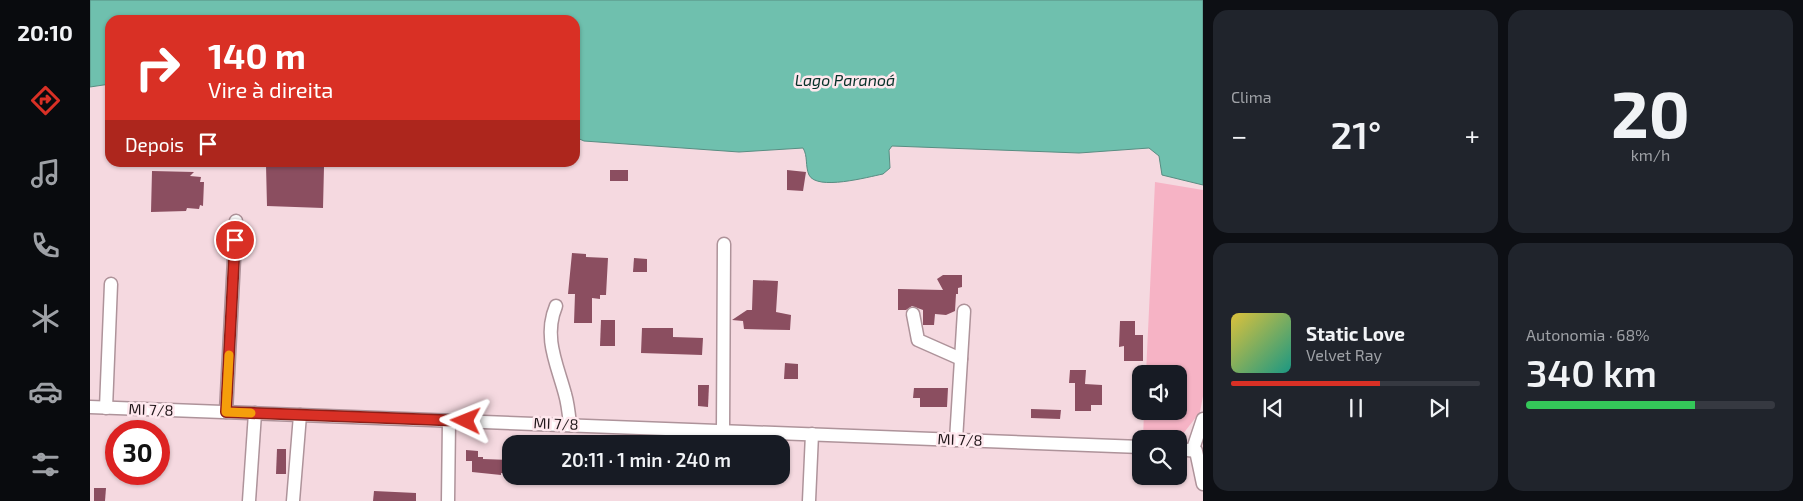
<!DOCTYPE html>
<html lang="pt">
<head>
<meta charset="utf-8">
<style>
	:root { --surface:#171b24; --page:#20242c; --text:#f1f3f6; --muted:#9ea1a6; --line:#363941; --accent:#d93025 }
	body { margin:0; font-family:"Exo 2",sans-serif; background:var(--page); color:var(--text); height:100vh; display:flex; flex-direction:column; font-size:19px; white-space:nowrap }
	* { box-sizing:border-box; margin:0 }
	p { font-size:16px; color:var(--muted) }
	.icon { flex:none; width:28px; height:28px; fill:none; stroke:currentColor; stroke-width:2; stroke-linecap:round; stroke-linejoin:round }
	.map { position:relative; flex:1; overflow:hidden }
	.details { display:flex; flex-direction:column; gap:10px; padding:10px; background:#0d0f14; width:600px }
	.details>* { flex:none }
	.banner { position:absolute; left:15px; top:15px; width:475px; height:152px; border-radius:15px; box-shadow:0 1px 4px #0004; background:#d93025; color:#fff; overflow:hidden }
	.controls { position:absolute; left:1042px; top:365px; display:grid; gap:10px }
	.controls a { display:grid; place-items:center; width:55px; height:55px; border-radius:10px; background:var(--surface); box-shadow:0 1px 4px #0004; font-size:25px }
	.speed { position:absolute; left:15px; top:420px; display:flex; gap:10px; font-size:25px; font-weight:700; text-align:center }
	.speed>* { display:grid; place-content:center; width:65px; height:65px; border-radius:50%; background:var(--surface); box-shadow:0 1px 4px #0004; line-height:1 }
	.speed .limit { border:8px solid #d22; background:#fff; color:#111 }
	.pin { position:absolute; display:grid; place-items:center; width:42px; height:42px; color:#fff; margin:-21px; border:2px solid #fff; border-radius:50%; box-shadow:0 1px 5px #0007 }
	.me { position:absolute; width:55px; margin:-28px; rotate:272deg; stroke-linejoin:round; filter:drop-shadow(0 0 4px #0008) }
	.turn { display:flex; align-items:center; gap:18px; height:105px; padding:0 20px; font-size:22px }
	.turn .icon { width:65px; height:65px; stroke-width:2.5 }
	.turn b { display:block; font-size:35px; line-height:42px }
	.then { display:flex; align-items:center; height:48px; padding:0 20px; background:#0003; gap:10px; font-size:19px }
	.big { font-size:38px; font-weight:600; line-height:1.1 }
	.details .tile { flex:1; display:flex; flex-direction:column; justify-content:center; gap:8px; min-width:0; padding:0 18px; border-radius:15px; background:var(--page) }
	.details .dial { align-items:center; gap:0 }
	.dial b { font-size:65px; line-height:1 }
	.song { display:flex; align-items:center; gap:15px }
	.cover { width:60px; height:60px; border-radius:8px; background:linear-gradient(135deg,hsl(50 70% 55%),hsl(170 70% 35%)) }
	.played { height:5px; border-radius:2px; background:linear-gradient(90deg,var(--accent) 60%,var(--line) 60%) }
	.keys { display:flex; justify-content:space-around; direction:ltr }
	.heat { display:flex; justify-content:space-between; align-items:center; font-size:28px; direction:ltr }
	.charge { height:8px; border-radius:4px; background:linear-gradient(90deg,#34c759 68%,var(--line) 0) }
	.details .tiles { flex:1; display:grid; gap:10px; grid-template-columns:repeat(2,1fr) }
	.trip { position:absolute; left:412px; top:435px; width:288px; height:50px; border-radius:15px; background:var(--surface); box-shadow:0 1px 4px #0004; font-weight:600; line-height:50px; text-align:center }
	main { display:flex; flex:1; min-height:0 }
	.tabs { display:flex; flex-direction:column; width:90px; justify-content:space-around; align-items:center; background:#090b0e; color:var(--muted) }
	.tabs .icon { width:35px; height:35px }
	.tabs .current { color:var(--accent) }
	.tabs b { font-size:22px; color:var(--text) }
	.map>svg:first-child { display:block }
	.green { fill:#f6b3c5 }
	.water { fill:#6fc0ae; stroke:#588d82 }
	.building { fill:#8b4e60 }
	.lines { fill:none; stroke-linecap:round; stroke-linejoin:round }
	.minor-casing { stroke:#ae939a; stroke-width:15 }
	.minor { stroke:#fff; stroke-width:12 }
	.route-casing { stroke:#8d1f18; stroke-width:12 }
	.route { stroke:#d93025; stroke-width:9 }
	.slow { stroke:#f59e0b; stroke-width:9 }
	.labels { text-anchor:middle; stroke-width:5; stroke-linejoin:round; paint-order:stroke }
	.street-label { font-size:15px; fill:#21171a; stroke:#ffe8ee }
	.water-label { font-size:16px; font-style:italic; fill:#083129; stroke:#ffe8ee }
</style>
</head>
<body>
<main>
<nav class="tabs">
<b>20:10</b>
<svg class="icon current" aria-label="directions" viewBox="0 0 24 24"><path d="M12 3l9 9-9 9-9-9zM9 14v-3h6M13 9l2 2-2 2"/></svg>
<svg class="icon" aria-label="music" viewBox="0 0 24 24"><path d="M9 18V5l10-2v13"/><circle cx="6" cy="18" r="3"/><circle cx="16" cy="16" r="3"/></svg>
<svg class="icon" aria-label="phone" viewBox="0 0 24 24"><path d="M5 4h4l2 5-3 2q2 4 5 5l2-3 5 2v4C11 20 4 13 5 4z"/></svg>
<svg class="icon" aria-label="climate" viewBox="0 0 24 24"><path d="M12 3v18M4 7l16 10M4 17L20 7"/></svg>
<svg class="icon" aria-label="car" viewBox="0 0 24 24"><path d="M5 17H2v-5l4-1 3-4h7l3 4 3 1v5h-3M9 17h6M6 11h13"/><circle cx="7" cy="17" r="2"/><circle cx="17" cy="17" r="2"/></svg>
<svg class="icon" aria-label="filters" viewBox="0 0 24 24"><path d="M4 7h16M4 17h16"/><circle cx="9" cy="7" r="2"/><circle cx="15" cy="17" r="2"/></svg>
</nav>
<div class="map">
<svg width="1113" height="501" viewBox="0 0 1113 501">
	<rect width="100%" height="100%" fill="#f5d9e0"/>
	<path class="green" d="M1065,182L1113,190V396L1110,412L1089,439H1053L1054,411H1089V374H1056Z"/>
	<path class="water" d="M0,0H1113V185L1072,175L1069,156L1059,148L989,153L802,146L799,150L800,168L793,174C778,177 727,191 719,175C715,166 718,156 713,148L649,152L494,141L485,137V20H20V84L0,87Z"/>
	<g class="building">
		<path d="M182,162L234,167L233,208L177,206L176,165H182Z"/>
		<rect x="520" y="170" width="18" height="11"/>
		<path d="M697,170L716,172L713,191L697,190Z"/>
		<path d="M62,171L104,172L100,176L111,177L110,182H114L113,206L110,205L109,209L97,208L96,211L61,212Z"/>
		<path d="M482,253L496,254V257L518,258L516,295H510V299L502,298V323H484L485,294H478Z"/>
		<path d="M544,258L557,259V272H543Z"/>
		<path d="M853,275H872V287L868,288V294H866L865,311L856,315L845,314L844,325H833V310L822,306L816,310H808V289L853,290L847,279Z"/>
		<path d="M663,280L688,281L686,312L701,315L700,330L654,329L653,321L642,320L657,310H662Z"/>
		<path d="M511,320H525V346H510Z"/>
		<path d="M1030,321H1045V335H1053V361H1034V346L1029,347Z"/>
		<path d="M552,328H583V337L613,338L612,355L551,353Z"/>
		<path d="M695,363L708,364V379H694Z"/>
		<path d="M980,370H996L995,384L1012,385V405H1001V411H985V383H979Z"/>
		<path d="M608,385H619L618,407L608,406Z"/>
		<path d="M824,388H858L857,407H830V398H823Z"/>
		<path d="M941,409L971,410L970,419L941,418Z"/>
		<path d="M187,449H196V474H186Z"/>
		<path d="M376,450L388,451V457H393V459L421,460V473H411V475L382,472V461H376Z"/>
		<path d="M4,488H16L15,501H4Z"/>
		<path d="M284,491L326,493V501H283Z"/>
	</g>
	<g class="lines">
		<defs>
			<g id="minor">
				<path d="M466,306C453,337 467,364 475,394C478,404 479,415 480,425"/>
				<path d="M823,314L828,340L871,359"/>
				<path d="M0,407L1051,447"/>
				<path d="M16,408L21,284"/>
				<path d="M136,412L146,221"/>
				<path d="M633,431L634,244"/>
				<path d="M866,440L874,311"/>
				<path d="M1089,449L1106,451L1113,484"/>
				<path d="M1103,449L1113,419"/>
				<path d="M159,501L165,413"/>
				<path d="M203,501L210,415"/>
				<path d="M358,501L359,421"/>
				<path d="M719,501L722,434"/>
			</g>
		</defs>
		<use href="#minor" class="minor-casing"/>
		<use href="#minor" class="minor"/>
	</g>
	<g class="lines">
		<defs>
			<path id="route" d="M145,240L136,412L376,421"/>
		</defs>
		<use href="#route" class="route-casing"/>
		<use href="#route" class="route"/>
		<path class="slow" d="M139,355L136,412L161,413"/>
	</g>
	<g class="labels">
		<g class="street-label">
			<text transform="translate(61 410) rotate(2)" y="5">MI 7/8</text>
			<text transform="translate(466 424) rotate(2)" y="5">MI 7/8</text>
			<text transform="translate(870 440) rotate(2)" y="5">MI 7/8</text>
		</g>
		<g class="water-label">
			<text x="755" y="86">Lago Paranoá</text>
		</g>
	</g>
</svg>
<div class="controls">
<a><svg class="icon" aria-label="sound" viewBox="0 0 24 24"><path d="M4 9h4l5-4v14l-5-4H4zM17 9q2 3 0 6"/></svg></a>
<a><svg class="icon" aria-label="search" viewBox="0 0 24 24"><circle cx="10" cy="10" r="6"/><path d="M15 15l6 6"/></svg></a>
</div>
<div class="speed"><div class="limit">30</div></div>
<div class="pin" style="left:145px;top:240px;background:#d93025"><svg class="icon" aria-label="arrive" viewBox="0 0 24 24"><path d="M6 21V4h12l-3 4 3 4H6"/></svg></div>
<svg class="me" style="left:376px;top:421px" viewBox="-20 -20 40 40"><path d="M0-17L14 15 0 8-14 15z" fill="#d93025" stroke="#fff" stroke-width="4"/></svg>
<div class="trip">20:11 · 1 min · 240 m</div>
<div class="banner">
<div class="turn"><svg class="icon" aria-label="right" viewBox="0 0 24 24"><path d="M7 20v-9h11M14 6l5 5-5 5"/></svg><div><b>140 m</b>Vire à direita</div></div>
<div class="then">Depois<svg class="icon" aria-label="arrive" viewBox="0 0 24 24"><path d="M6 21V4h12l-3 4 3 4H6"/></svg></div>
</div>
</div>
<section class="details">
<div class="tiles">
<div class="tile"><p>Clima</p>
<div class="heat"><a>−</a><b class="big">21°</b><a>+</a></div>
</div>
<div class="tile dial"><b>20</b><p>km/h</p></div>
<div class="tile">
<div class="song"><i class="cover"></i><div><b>Static Love</b><p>Velvet Ray</p></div></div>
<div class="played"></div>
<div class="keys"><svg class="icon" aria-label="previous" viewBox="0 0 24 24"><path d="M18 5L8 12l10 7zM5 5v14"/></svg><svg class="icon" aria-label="pause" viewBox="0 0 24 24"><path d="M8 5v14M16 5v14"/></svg><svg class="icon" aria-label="next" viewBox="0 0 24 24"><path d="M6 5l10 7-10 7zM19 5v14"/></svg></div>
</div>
<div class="tile"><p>Autonomia · 68%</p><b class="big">340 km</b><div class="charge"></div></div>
</div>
</section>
</main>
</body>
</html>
